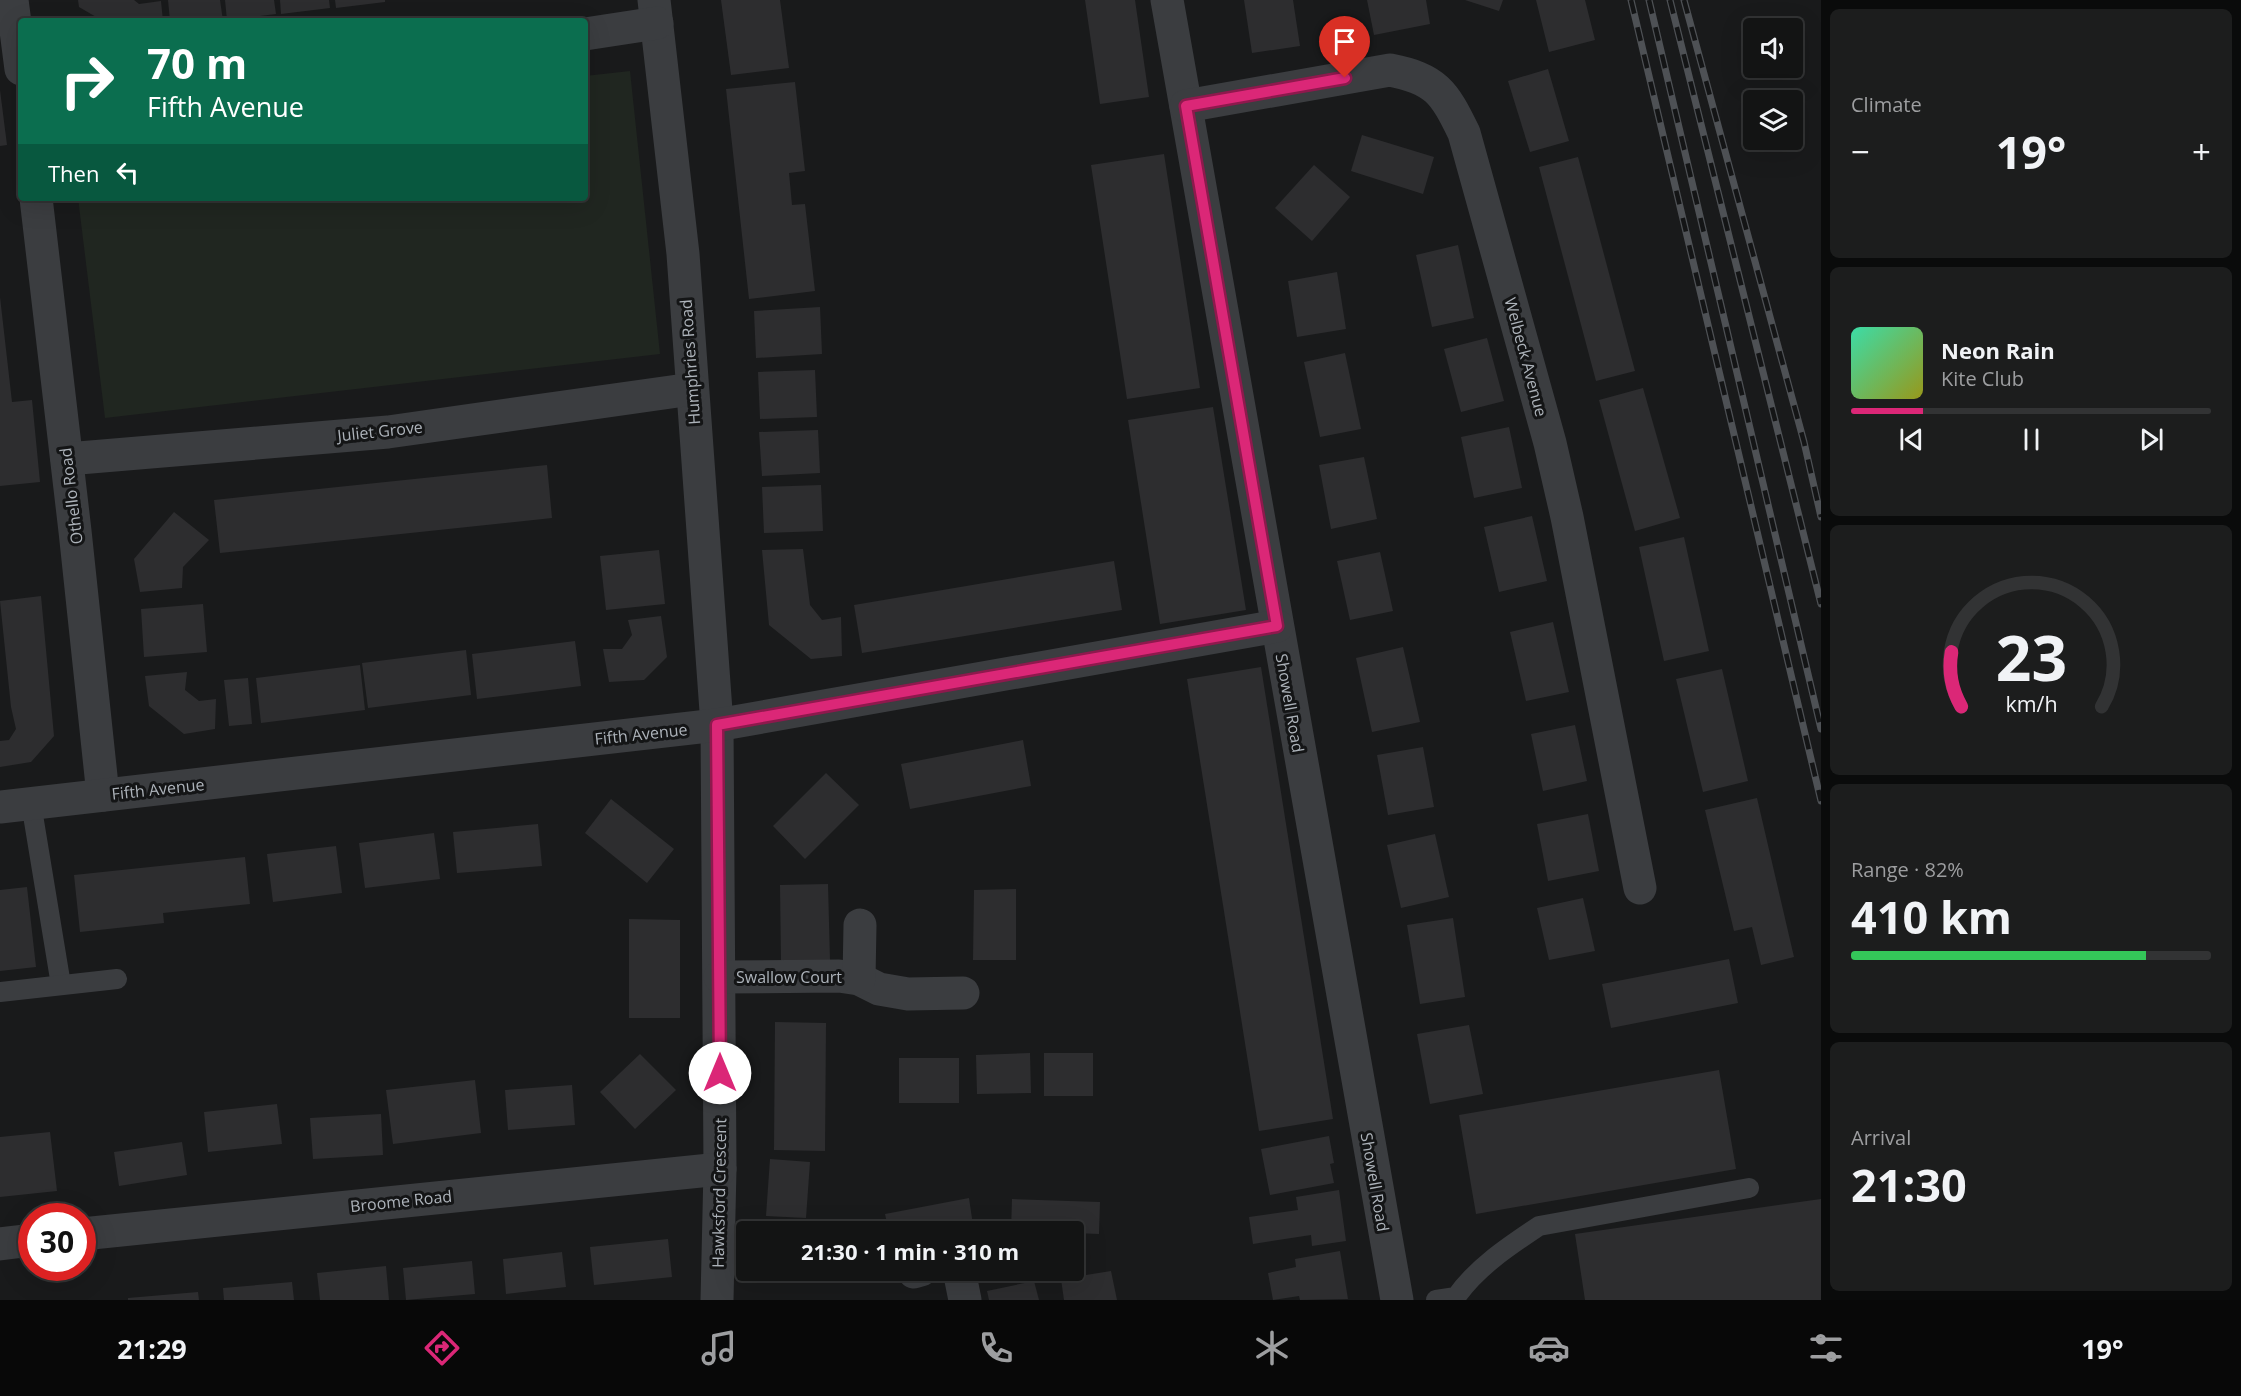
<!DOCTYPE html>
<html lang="en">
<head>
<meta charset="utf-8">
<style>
	:root { --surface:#131414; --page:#1c1d1d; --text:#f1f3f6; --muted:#9d9ea0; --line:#323334; --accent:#db2777 }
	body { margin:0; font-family:"Open Sans",sans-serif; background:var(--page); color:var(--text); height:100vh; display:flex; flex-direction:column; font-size:22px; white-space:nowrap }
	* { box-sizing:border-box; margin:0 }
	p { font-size:20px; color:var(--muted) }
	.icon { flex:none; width:33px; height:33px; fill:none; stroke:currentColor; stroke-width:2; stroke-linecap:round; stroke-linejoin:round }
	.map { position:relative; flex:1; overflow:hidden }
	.side { display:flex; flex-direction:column; gap:9px; padding:9px; background:#0a0b0b; width:420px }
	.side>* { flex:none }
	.banner { position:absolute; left:18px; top:18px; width:570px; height:183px; border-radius:6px; box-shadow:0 6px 24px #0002,0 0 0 2px var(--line); background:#0b6e4f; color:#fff; overflow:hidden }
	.tools { position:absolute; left:1743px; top:18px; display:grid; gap:12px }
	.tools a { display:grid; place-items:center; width:60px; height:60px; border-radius:6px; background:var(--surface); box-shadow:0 6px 24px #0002,0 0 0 2px var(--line); font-size:30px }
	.speed { position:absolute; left:18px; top:1203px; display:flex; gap:12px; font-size:30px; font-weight:700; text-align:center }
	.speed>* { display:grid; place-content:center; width:78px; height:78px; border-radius:50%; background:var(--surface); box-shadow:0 6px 24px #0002,0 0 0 2px var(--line); line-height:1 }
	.speed .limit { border:9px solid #d22; background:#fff; color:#111 }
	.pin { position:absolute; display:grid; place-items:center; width:51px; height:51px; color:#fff; margin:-62px -26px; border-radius:50% 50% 50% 0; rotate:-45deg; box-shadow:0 0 6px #0007 }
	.pin .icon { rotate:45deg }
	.me { position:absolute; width:66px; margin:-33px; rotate:0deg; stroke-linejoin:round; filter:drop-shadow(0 0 4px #0008) }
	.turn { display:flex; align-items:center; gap:21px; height:126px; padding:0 30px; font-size:27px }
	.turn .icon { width:78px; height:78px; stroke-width:2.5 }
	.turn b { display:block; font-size:42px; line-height:51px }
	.then { display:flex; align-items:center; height:57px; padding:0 30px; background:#0003; gap:12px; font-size:22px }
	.big { font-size:45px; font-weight:700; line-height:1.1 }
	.side .tile { flex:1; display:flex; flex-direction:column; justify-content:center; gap:9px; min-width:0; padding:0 21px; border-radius:9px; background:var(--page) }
	.side .dial { align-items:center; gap:0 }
	.dial svg { height:156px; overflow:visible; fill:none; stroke:var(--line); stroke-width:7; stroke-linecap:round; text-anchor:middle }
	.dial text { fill:var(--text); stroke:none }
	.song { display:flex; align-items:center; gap:18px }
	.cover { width:72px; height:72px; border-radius:9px; background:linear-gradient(135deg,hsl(160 70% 55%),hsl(60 70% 35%)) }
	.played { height:6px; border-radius:3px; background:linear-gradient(90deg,var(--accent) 20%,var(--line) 20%) }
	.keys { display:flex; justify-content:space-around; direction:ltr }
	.heat { display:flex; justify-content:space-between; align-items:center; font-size:33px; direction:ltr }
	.charge { height:9px; border-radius:4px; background:linear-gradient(90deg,#34c759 82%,var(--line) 0) }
	.trip { position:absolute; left:736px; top:1221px; width:348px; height:60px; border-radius:6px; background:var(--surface); box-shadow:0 6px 24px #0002,0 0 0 2px var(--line); font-weight:700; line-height:60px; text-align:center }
	.dock { display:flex; height:96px; justify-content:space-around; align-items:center; background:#080808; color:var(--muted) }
	.dock .icon { width:42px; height:42px }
	.dock .on { color:var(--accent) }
	.dock b { font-size:27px; color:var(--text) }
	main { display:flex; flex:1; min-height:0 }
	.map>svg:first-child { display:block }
	.green { fill:#202620 }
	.building { fill:#2d2d2f }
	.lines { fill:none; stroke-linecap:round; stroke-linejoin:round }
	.lane { stroke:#3b3d40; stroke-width:20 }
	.street { stroke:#3b3d40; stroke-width:33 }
	.rail-casing { stroke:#4e5155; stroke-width:7 }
	.rail { stroke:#141516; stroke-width:4.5; stroke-dasharray:14; stroke-linecap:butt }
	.route-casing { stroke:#8e194d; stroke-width:15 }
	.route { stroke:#db2777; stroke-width:10 }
	.labels { text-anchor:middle; stroke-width:6; stroke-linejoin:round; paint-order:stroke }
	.street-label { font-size:16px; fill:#adb3ba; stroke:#141516 }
</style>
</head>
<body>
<main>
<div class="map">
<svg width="1821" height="1300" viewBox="0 0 1821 1300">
	<rect width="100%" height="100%" fill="#191a1b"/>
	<path class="green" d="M630,71L660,354L105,418L78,198H585V76Z"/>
	<g class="building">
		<path d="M78,0H134L139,4L161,1L163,21H103L79,7Z"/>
		<path d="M168,0H220L223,21H170Z"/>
		<path d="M225,0H274L276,14L227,20Z"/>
		<path d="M280,0H329L330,8L281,14Z"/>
		<path d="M335,0H385V2L336,8Z"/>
		<path d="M721,0H780L789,68L731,75Z"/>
		<path d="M1085,0H1135L1149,97L1100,104Z"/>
		<path d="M1244,0H1293L1300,46L1252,53Z"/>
		<path d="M1367,0H1426L1430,24L1374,35Z"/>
		<path d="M1465,0H1503L1499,11Z"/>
		<path d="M1536,0H1585L1595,40L1549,52Z"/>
		<path d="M1548,69L1569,141L1530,152L1508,81Z"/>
		<path d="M795,82L805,171L789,173L792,205L805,204L815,291L749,299L726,89Z"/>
		<path d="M0,90L7,145L0,146Z"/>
		<path d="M1362,135L1434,157L1423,194L1351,171Z"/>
		<path d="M1164,154L1200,388L1127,399L1091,165Z"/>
		<path d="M1578,157L1635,371L1596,381L1539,167Z"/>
		<path d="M1314,165L1350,197L1312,241L1275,208Z"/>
		<path d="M1458,245L1474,318L1432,327L1416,255Z"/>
		<path d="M1337,272L1346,329L1297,337L1288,281Z"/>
		<path d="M0,297L12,402L32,400L40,482L0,486Z"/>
		<path d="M820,307L822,354L756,358L754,311Z"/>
		<path d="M1487,338L1504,401L1461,412L1444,349Z"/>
		<path d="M1345,353L1361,429L1320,437L1304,362Z"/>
		<path d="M815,370L817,417L760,419L758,372Z"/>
		<path d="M1643,388L1680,518L1635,531L1599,400Z"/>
		<path d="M1213,407L1246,610L1160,624L1128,420Z"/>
		<path d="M1509,427L1522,488L1474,498L1461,437Z"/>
		<path d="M818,430L820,473L762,476L759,432Z"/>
		<path d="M1364,457L1377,519L1331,529L1319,465Z"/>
		<path d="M547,465L552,518L220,553L214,500Z"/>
		<path d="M821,485L823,531L764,533L762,487Z"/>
		<path d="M174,512L209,540L183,567L182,588L140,592L134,559Z"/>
		<path d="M1532,516L1547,581L1499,592L1484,527Z"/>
		<path d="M1684,537L1709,651L1664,661L1639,547Z"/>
		<path d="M803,549L810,605L822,620L841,617L842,656L811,659L769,625L762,550Z"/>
		<path d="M659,550L665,604L606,610L600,556Z"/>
		<path d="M1380,552L1393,611L1350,620L1337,561Z"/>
		<path d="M1114,561L1122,610L862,653L854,605Z"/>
		<path d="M41,596L54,736L31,762L0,767V741L9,740L16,729L11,707L0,601Z"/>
		<path d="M203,604L207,652L144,657L141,609Z"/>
		<path d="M661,616L667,657L644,680L609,682L603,649H622L632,635L628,620Z"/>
		<path d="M1553,622L1569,692L1526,701L1510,632Z"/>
		<path d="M575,641L581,686L477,699L472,654Z"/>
		<path d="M1403,647L1420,722L1372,732L1356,658Z"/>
		<path d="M466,650L471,695L368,708L362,663Z"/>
		<path d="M360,665L365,710L261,723L256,678Z"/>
		<path d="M1261,667L1333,1119L1259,1131L1187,679Z"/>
		<path d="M1722,669L1748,781L1703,792L1676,679Z"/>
		<path d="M187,672L185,690L199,701L216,699L215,729L184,734L149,706L145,676Z"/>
		<path d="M248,678L252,724L229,726L224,680Z"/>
		<path d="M1575,725L1587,781L1543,791L1531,734Z"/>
		<path d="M1023,740L1031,786L910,809L901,764Z"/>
		<path d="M1423,747L1434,807L1388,815L1377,755Z"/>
		<path d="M826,773L859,805L805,859L773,826Z"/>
		<path d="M1757,798L1794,957L1761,965L1752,927L1734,931L1705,810Z"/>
		<path d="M611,799L674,849L647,883L585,833Z"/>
		<path d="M1588,814L1599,871L1548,881L1537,824Z"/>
		<path d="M538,824L542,866L457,873L453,832Z"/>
		<path d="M434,833L440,879L365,888L359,843Z"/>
		<path d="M1435,834L1449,897L1401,908L1387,845Z"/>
		<path d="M336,846L342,893L273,902L267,854Z"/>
		<path d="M245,857L250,904L163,913L164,923L80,932L74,875Z"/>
		<path d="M828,884L830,961L781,962L780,885Z"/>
		<path d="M27,887L36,967L0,971V890Z"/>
		<path d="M1016,889V960H973L974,890Z"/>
		<path d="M1583,898L1595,951L1549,960L1537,908Z"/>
		<path d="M1453,918L1465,997L1420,1004L1407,925Z"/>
		<path d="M629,919L680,920V1018H629Z"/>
		<path d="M1729,959L1738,1003L1611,1028L1602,984Z"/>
		<path d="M775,1022L826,1023L825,1151L774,1150Z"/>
		<path d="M1469,1025L1483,1094L1430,1104L1417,1034Z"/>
		<path d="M1030,1053L1031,1093L977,1094L976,1055Z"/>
		<rect x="1044" y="1053" width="49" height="43"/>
		<path d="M640,1054L676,1090L635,1129L600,1092Z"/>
		<rect x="899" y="1058" width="60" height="45"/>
		<path d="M1719,1070L1736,1169L1476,1214L1459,1115Z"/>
		<path d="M475,1080L481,1133L393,1144L386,1090Z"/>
		<path d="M572,1085L575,1125L508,1130L505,1090Z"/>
		<path d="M277,1104L282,1144L208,1152L204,1112Z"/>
		<path d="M381,1114L383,1155L313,1159L310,1118Z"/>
		<path d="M50,1132L57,1191L0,1197V1137Z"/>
		<path d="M1329,1136L1334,1163L1330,1164L1334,1183L1270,1195L1261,1149Z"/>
		<path d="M182,1142L187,1175L119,1186L114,1152Z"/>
		<path d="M770,1159L810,1162L806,1218L766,1216Z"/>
		<path d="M1339,1190L1346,1241L1312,1246L1311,1235L1253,1244L1249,1217L1298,1210L1296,1197Z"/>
		<path d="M969,1198L974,1232H889L885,1214Z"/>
		<path d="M1012,1199L1100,1202L1099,1234L1074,1233V1232L1011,1231Z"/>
		<path d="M1821,1199V1300H1585L1575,1234Z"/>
		<path d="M668,1239L672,1277L594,1285L590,1247Z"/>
		<path d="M1340,1251L1348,1299L1300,1300L1299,1296L1273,1300L1268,1273L1296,1267L1295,1259Z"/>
		<path d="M562,1252L566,1287L506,1294L503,1259Z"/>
		<path d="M472,1261L475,1294L406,1300L403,1268Z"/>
		<path d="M386,1266L389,1300H320L317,1273Z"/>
		<path d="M761,1270H807L806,1281L761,1278Z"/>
		<path d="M1111,1271L1117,1300H1064L1061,1279Z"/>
		<path d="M1034,1281L1039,1300H989L987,1291Z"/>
		<path d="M292,1282L294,1300H224L223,1288Z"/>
		<path d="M198,1292L199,1300H128V1298Z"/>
	</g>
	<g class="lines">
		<g class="lane">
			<path d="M31,803L61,985"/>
			<path d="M0,992L117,979"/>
			<path d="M1436,1300L1456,1297C1477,1267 1509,1246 1539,1226L1749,1188"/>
		</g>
		<g class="street">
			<path d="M12,0L21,69"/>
			<path d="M654,0L683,254L717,725L720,1169L717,1300"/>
			<path d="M1167,0L1397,1300"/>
			<path d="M585,34L657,23"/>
			<path d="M1186,106L1390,70C1436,79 1444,92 1464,133L1550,443L1567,517L1640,888"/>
			<path d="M36,198L75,531L103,795"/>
			<path d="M67,459L388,432L692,389"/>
			<path d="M0,807L717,725L1277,626"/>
			<path d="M720,977L839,976L859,979L879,989L908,994L963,993"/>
			<path d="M859,979L860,925"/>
			<path d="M82,1234L720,1169"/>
			<path d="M0,1244L32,1240"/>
			<path d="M959,1270L965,1300"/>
			<path d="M914,1272L921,1270"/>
		</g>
		<defs>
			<g id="rail">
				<path d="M1631,0L1821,801"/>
				<path d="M1649,0L1821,729"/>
				<path d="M1670,0L1821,604"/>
				<path d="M1684,0L1804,442L1821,517"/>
			</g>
		</defs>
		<use href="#rail" class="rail-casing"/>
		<use href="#rail" class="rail"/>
	</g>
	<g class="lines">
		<defs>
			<path id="route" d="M720,1073L717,725L1277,626L1186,106L1345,78"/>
		</defs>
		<use href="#route" class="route-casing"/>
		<use href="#route" class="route"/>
	</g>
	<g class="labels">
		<g class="street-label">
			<text transform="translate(1526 357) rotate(75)" y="6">Welbeck Avenue</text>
			<text transform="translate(690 362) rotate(-94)" y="6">Humphries Road</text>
			<text transform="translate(380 431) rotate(-6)" y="6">Juliet Grove</text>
			<text transform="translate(71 496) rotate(-97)" y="6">Othello Road</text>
			<text transform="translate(1290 703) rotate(80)" y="6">Showell Road</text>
			<text transform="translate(641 734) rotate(-6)" y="6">Fifth Avenue</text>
			<text transform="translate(158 789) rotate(-6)" y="6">Fifth Avenue</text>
			<text x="789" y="983">Swallow Court</text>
			<text transform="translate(1375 1182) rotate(80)" y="6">Showell Road</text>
			<text transform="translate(719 1193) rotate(-89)" y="6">Hawksford Crescent</text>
			<text transform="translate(401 1201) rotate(-6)" y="6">Broome Road</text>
		</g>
	</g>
</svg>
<div class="tools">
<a><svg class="icon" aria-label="sound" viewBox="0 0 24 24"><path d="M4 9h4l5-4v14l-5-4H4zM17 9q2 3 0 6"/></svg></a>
<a><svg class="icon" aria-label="layers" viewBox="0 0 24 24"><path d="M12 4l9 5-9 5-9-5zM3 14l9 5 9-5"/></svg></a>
</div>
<div class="speed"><div class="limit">30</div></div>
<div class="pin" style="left:1345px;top:78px;background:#d93025"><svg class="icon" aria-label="arrive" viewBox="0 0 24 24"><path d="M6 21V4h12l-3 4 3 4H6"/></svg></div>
<svg class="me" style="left:720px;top:1073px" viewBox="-20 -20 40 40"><circle r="19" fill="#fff"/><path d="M0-13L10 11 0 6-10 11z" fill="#db2777"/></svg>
<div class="trip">21:30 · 1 min · 310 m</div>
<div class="banner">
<div class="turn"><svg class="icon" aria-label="right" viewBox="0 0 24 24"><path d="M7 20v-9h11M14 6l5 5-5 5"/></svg><div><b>70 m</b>Fifth Avenue</div></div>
<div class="then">Then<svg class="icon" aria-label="left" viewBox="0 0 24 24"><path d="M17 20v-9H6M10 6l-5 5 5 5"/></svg></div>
</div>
</div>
<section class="side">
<div class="tile"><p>Climate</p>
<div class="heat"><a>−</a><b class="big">19°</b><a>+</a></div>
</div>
<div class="tile">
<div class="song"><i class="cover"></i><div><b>Neon Rain</b><p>Kite Club</p></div></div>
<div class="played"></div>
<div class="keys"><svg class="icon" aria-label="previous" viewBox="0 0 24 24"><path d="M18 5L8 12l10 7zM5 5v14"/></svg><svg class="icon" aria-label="pause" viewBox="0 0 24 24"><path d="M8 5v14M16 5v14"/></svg><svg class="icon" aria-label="next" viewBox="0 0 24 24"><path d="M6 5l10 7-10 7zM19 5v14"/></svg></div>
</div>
<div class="tile dial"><svg viewBox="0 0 100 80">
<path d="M14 69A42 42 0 1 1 86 69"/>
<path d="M14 69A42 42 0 0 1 9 41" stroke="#db2777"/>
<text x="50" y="56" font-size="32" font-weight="700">23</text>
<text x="50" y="72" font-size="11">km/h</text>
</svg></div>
<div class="tile"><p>Range · 82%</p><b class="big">410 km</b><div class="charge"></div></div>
<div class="tile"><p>Arrival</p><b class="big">21:30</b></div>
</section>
</main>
<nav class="dock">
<b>21:29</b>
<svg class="icon on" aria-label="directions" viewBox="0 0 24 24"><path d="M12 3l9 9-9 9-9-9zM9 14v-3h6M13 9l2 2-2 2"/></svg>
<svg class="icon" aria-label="music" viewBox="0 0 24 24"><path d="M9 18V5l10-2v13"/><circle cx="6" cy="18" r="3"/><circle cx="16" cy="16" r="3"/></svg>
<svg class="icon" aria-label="phone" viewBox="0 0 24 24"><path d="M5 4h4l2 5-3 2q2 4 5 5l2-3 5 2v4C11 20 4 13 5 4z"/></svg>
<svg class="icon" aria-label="climate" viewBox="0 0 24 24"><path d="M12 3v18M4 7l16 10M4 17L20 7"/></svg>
<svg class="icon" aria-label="car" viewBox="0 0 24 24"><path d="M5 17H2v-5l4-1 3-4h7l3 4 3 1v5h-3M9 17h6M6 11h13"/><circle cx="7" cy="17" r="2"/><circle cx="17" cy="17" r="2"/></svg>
<svg class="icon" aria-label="filters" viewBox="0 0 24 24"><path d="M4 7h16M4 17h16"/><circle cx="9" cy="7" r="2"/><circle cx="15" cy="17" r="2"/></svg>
<b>19°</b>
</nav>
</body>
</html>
